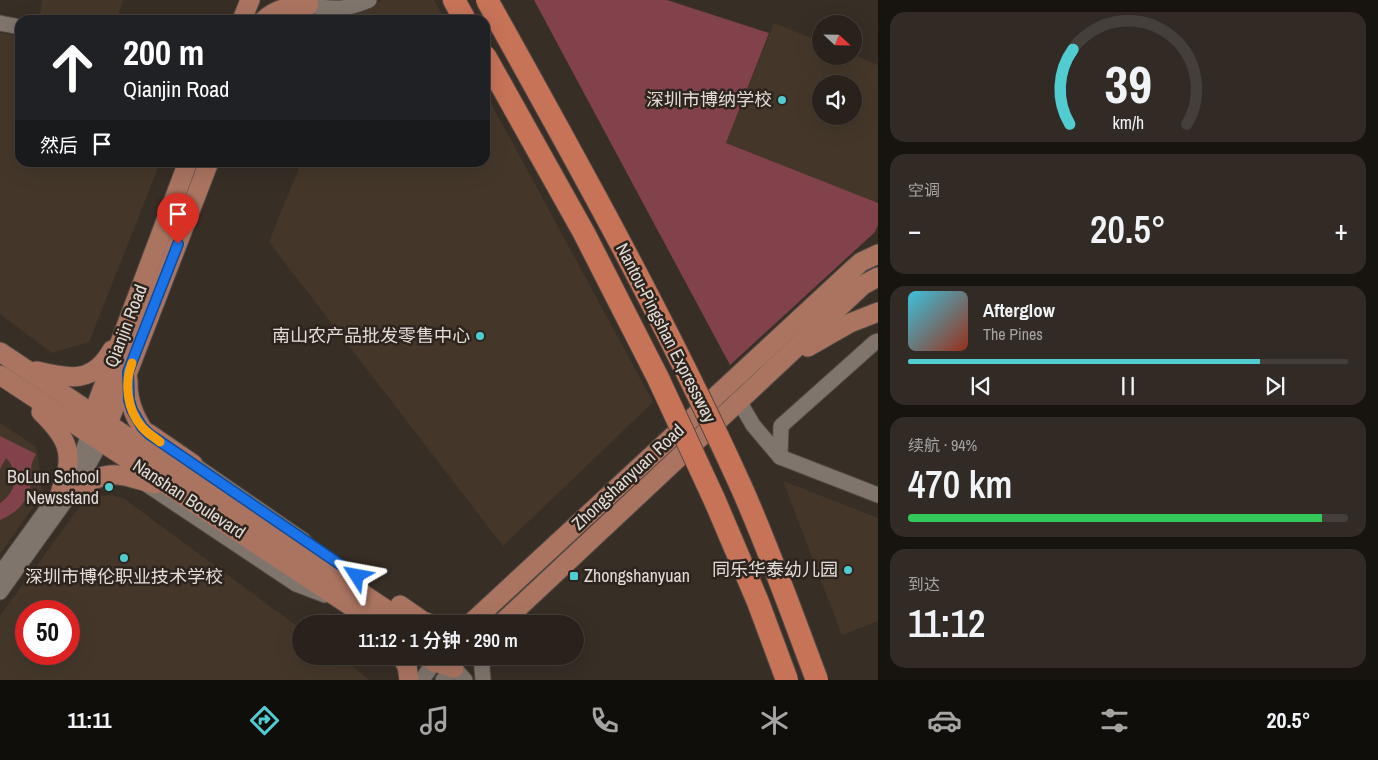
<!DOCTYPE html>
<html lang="zh">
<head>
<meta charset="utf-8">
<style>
	:root { --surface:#29221c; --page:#312a25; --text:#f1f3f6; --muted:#a5a4a3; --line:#453f3b; --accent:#51ccd1 }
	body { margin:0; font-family:"Archivo Narrow","Noto Sans SC",sans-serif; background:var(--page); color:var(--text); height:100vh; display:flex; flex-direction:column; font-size:19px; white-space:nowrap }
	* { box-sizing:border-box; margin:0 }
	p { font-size:16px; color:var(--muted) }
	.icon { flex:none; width:28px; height:28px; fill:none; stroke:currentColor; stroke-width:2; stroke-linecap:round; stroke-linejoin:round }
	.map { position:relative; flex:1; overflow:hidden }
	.panel { display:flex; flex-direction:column; gap:12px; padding:12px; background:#17130f; width:500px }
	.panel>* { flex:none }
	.hud { position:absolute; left:15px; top:15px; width:475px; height:152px; border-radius:15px; box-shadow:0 5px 20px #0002,0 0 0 1px var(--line); background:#202124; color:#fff; overflow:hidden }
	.needle { width:32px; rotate:112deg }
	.buttons { position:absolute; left:812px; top:15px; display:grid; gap:10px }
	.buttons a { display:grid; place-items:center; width:50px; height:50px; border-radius:50%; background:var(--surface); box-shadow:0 5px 20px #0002,0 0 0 1px var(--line); font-size:25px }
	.speed { position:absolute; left:15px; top:600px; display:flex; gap:10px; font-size:25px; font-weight:700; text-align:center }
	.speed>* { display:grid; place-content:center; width:65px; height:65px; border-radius:50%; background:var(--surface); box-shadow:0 5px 20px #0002,0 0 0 1px var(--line); line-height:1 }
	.speed .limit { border:8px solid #d22; background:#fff; color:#111 }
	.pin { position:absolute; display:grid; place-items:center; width:42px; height:42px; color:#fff; margin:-51px -21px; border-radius:50% 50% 50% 0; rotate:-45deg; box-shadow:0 0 5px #0007 }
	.pin .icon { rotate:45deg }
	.me { position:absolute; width:55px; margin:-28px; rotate:304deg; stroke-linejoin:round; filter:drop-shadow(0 0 4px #0008) }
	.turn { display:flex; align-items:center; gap:18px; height:105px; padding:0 25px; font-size:22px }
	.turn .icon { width:65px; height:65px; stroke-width:2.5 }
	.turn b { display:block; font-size:35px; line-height:42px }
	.then { display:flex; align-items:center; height:48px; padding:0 25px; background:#0003; gap:10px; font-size:19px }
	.big { font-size:38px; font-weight:600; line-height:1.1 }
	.panel .widget { flex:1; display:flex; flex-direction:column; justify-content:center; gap:8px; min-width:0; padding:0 18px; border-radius:15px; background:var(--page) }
	.panel .dial { align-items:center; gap:0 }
	.dial svg { height:130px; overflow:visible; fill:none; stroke:var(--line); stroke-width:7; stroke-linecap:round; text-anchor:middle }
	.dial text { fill:var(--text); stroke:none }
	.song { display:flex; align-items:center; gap:15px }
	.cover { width:60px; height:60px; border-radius:8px; background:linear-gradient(135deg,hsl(190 70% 55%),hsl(10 70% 35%)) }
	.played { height:5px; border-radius:2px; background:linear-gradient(90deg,var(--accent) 80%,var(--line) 80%) }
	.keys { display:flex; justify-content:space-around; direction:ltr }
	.heat { display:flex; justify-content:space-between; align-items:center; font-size:28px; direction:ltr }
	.charge { height:8px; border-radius:4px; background:linear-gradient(90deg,#34c759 94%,var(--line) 0) }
	.trip { position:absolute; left:292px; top:615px; width:292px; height:50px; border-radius:25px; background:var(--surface); box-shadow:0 5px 20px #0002,0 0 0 1px var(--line); font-weight:600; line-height:50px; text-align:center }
	.dock { display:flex; height:80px; justify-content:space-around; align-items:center; background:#100e0b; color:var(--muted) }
	.dock .icon { width:35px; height:35px }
	.dock .active { color:var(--accent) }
	.dock b { font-size:22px; color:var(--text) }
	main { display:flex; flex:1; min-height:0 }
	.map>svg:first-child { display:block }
	.built { fill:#44372a; fill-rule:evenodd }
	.green { fill:#82424b }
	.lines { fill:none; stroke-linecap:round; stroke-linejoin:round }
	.minor-casing { stroke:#514943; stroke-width:17 }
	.major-casing { stroke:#514943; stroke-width:21 }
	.highway-casing { stroke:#514943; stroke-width:24 }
	.minor { stroke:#7f756c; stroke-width:15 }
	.major { stroke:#aa7460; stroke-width:19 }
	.highway { stroke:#c77358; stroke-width:22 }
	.highway-bridge-casing { stroke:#514943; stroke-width:24; stroke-linecap:butt }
	.highway-bridge { stroke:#c77358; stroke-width:22 }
	.route-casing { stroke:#114b97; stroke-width:12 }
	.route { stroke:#1a73e8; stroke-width:9 }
	.slow { stroke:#f59e0b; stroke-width:9 }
	.poi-dot { fill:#51ccd1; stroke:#2d241d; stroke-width:2 }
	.labels { text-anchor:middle; stroke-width:5; stroke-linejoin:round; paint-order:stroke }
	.poi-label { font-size:18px; fill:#e2dcd7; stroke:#2d241d; text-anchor:end }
	.street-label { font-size:18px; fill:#e2dcd7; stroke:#2d241d }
</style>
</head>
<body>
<main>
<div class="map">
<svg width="878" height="680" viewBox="0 0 878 680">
	<rect width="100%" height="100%" fill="#372e26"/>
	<g class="built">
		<path d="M42,0H123L116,20H76L40,14Z"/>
		<path d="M382,0H434L445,20H346Z"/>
		<path d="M774,23L821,42V56H854V55L878,65V197L876,203L726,143ZM821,84H854V116H821Z"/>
		<path d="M0,33L20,37V162L160,163L89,342L52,353L0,314Z"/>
		<path d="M485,92L653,402L503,546L269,242L301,163L485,162Z"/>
		<path d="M0,423L36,447L43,493L0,554Z"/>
		<path d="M783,481L878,518V621L842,635Z"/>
		<path d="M112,495L123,498L301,629V656H339L370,680H0V616L81,505L91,499L101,496ZM69,611V654H26V611Z"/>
	</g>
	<g class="green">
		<path d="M534,0H667L769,33L726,143L878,203V225L875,232L730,365Z"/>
		<path d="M0,436L36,454C29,468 32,466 31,481C30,500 17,513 0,520V503C17,492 20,472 6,458L0,469Z"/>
	</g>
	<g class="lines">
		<defs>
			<g id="minor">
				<path d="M309,5C333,10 346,10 369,0"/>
				<path d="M0,23L20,27"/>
				<path d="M739,401L753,425L780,457L878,495"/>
				<path d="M780,457L781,426L875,342L878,341"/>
				<path d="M183,463L193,464L303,540L324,563"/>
				<path d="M143,482L296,584L325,595"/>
				<path d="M0,574L71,476L83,451L89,434"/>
				<path d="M0,592L79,482L101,442"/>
				<path d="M422,680L434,662"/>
				<path d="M443,680L454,668L465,680"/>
				<path d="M483,680L482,668L483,656"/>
			</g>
			<g id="major">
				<path d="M242,20L250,0"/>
				<path d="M264,20C276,8 293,6 309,5"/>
				<path d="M808,347L850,323L878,312"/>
				<path d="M0,352L408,624"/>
				<path d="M37,371C69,379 93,384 112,350"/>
				<path d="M0,375L378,624"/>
				<path d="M128,380C127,410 142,428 157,452"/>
				<path d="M41,412C67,437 76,454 61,490"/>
				<path d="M91,424L93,414L188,162"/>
				<path d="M148,433L193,464"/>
				<path d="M104,434L209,162"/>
				<path d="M71,495C108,467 112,473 155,484"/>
				<path d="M400,605L423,621L431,624"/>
				<path d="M470,624L851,271L861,262L878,254"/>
				<path d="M501,624L863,285L878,277"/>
				<path d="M401,656L407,666L409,680"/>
				<path d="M426,656L434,662L454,668"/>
			</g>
			<path id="highway" d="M454,0L465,20"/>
		</defs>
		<use href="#minor" class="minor-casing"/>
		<use href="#major" class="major-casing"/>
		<use href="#highway" class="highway-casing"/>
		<use href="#minor" class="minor"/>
		<use href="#major" class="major"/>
		<use href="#highway" class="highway"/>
		<defs>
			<g id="highway-bridge">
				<path d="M487,0C575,158 664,317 739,482C768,546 792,614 817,680"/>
				<path d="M485,56L584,233L658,378L715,501L758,602L787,680"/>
			</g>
		</defs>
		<use href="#highway-bridge" class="highway-bridge-casing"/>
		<use href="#highway-bridge" class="highway-bridge"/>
	</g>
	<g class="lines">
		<defs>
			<path id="route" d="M178,244L128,372L129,400L132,410L142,427L149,434L357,576"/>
		</defs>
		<use href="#route" class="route-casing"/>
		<use href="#route" class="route"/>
		<path class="slow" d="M132,363C124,383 127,410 142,427C147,433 154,437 160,442"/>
	</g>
	<g class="poi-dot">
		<circle cx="782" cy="100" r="5"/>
		<circle cx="480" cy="336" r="5"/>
		<circle cx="109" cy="487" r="5"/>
		<circle cx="124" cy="558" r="5"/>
		<circle cx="848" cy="570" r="5"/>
		<rect x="569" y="571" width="10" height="10" rx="2.5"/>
	</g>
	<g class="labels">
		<g class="poi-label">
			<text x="772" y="106">深圳市博纳学校</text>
			<text x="470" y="342">南山农产品批发零售中心</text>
			<text x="99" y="483">BoLun School<tspan x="99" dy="21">Newsstand</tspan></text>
			<text x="838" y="576">同乐华泰幼儿园</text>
			<text x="584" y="582" text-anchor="start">Zhongshanyuan</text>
			<text x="124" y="583" text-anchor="middle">深圳市博伦职业技术学校</text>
		</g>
		<g class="street-label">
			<text transform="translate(126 326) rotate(-69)" y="6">Qianjin Road</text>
			<text transform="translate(666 333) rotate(63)" y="6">Nantou-Pingshan Expressway</text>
			<text transform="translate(628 477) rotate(-43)" y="6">Zhongshanyuan Road</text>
			<text transform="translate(189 499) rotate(33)" y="6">Nanshan Boulevard</text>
		</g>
	</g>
</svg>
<div class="buttons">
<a><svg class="needle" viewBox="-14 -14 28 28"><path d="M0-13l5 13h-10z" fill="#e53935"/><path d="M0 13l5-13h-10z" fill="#a5a4a3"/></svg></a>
<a><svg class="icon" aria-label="sound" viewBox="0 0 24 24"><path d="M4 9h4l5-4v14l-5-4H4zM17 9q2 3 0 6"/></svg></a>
</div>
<div class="speed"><div class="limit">50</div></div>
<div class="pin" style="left:178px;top:244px;background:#d93025"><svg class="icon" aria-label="arrive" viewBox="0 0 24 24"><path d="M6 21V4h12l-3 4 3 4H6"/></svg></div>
<svg class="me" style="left:357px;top:576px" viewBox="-20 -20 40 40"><path d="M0-17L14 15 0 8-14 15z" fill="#1a73e8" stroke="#fff" stroke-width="4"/></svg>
<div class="trip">11:12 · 1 分钟 · 290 m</div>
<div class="hud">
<div class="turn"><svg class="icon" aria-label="ahead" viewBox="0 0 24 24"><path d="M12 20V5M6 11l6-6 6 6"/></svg><div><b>200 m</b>Qianjin Road</div></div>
<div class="then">然后<svg class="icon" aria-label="arrive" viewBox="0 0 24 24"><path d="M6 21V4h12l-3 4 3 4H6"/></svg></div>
</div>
</div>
<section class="panel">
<div class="widget dial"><svg viewBox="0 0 100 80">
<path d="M14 69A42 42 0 1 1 86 69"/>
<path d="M14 69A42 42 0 0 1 16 23" stroke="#51ccd1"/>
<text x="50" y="56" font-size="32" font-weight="700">39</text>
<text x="50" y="72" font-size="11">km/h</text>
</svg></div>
<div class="widget"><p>空调</p>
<div class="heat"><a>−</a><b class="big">20.5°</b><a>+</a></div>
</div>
<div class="widget">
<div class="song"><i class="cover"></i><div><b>Afterglow</b><p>The Pines</p></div></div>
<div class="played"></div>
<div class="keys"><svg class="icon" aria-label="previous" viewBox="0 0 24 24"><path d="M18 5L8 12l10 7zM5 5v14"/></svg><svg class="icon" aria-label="pause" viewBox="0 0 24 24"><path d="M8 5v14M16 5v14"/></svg><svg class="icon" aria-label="next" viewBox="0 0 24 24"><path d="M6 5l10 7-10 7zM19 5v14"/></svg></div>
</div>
<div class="widget"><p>续航 · 94%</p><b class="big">470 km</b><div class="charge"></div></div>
<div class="widget"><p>到达</p><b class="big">11:12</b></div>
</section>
</main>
<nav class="dock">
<b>11:11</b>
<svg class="icon active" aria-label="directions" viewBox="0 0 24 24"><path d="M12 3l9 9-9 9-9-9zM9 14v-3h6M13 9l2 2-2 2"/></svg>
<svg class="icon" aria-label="music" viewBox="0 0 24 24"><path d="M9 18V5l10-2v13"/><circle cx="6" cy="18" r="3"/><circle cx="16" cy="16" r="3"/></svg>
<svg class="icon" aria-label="phone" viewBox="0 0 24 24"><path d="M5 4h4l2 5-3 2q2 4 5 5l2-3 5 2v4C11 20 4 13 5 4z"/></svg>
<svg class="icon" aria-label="climate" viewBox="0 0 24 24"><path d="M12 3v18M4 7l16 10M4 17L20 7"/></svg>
<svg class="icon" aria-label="car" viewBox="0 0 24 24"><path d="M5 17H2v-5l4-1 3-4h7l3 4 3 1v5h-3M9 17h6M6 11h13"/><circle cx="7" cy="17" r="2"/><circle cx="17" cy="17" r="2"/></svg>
<svg class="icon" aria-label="filters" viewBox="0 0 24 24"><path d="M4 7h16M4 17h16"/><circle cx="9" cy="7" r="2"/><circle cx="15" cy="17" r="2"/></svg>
<b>20.5°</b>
</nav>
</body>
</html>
